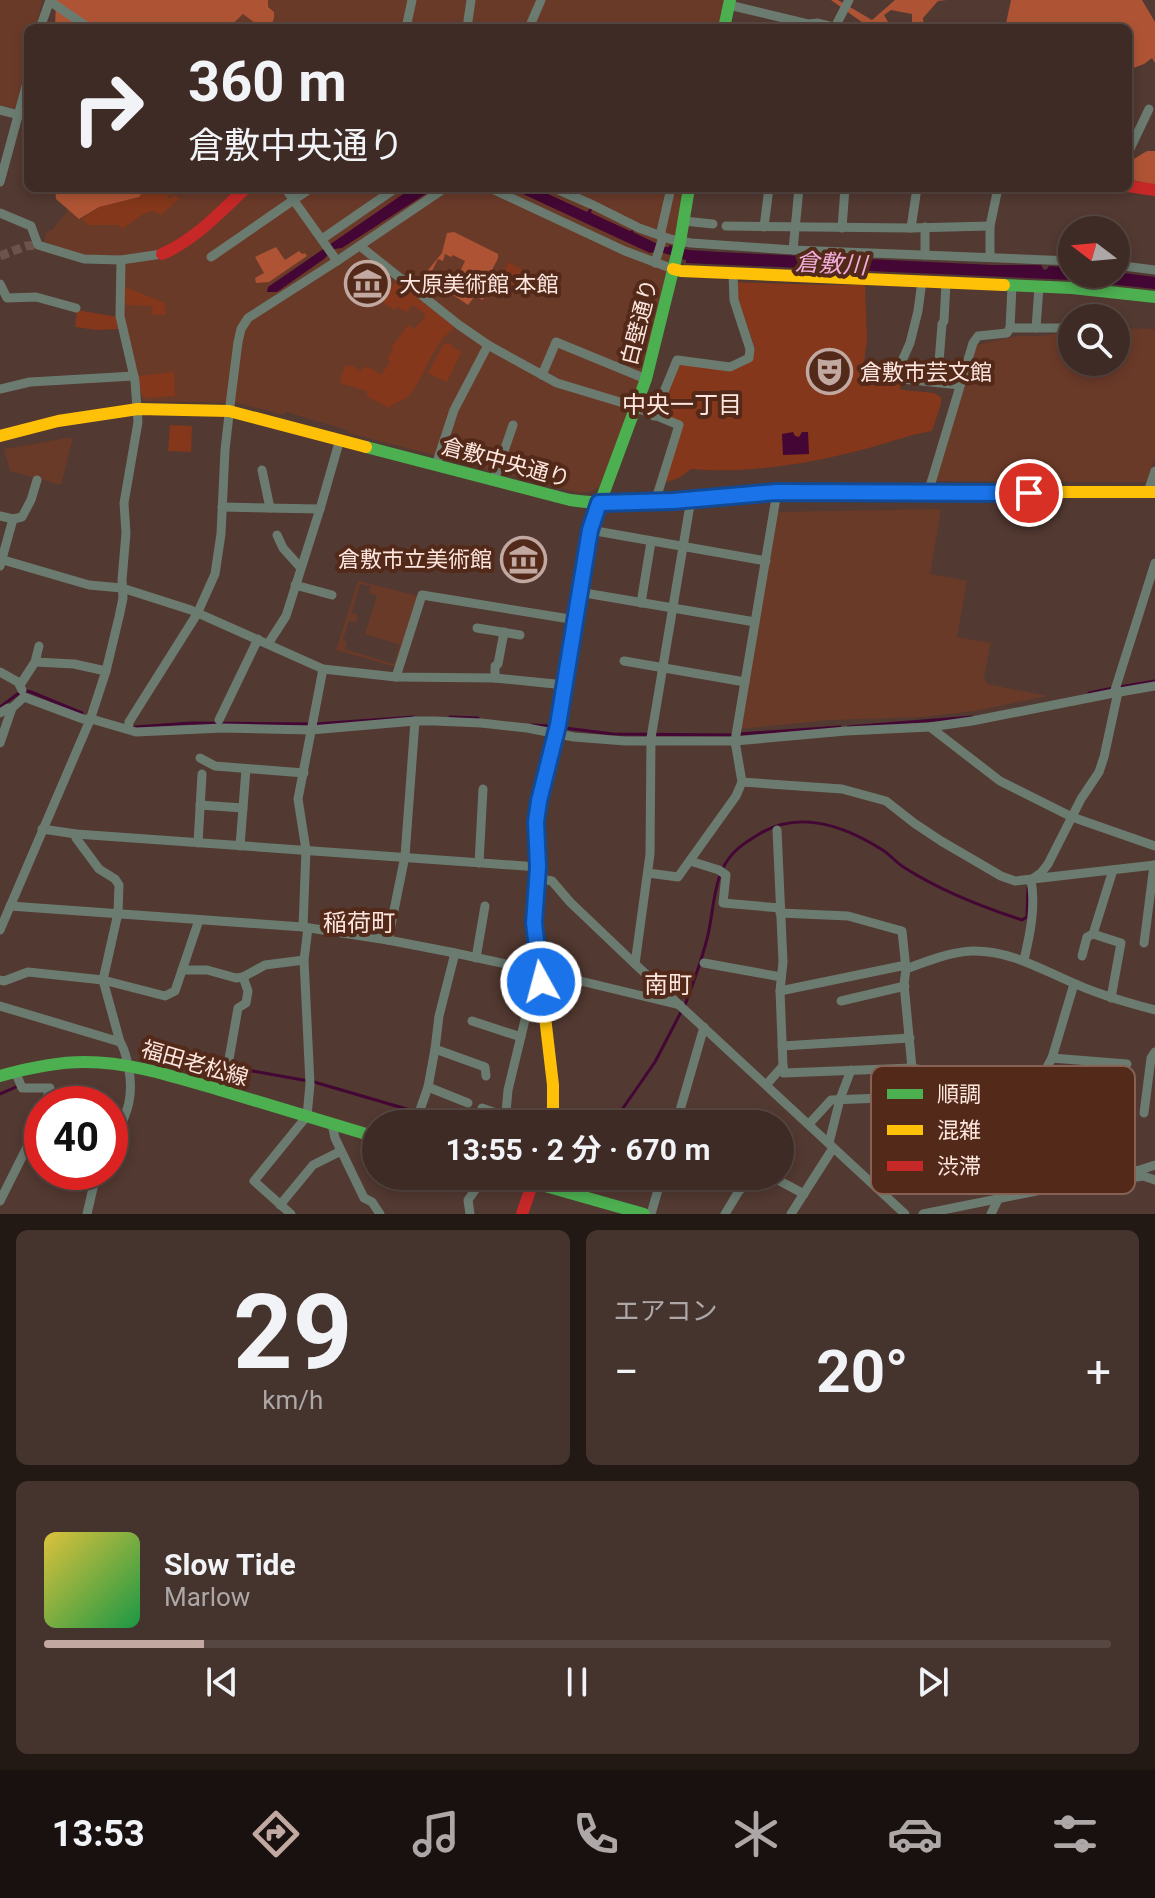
<!DOCTYPE html>
<html lang="ja">
<head>
<meta charset="utf-8">
<style>
	:root { --surface:#3e2b25; --page:#45332d; --text:#f1f3f6; --muted:#ada7a7; --line:#574742; --accent:#c1a9a1 }
	body { margin:0; font-family:Roboto,"Noto Sans JP",sans-serif; background:var(--page); color:var(--text); height:100vh; display:flex; flex-direction:column; font-size:30px; white-space:nowrap }
	* { box-sizing:border-box; margin:0 }
	p { font-size:26px; color:var(--muted) }
	.icon { flex:none; width:44px; height:44px; fill:none; stroke:currentColor; stroke-width:2; stroke-linecap:round; stroke-linejoin:round }
	.map { position:relative; height:1214px; overflow:hidden }
	.side { display:flex; flex-direction:column; gap:16px; padding:16px; background:#221814; flex:1 }
	.side>* { flex:none }
	.top-card { position:absolute; left:24px; top:24px; width:1108px; height:168px; border-radius:12px; box-shadow:0 4px 12px #0003,0 0 0 2px var(--line); background:#3e2b25; color:var(--text); overflow:hidden }
	.needle { width:52px; rotate:286deg }
	.fabs { position:absolute; left:1058px; top:216px; display:grid; gap:16px }
	.fabs a { display:grid; place-items:center; width:72px; height:72px; border-radius:50%; background:var(--surface); box-shadow:0 4px 12px #0003,0 0 0 2px var(--line); font-size:40px }
	.speed { position:absolute; left:24px; top:1086px; display:flex; gap:16px; font-size:40px; font-weight:700; text-align:center }
	.speed>* { display:grid; place-content:center; width:104px; height:104px; border-radius:50%; background:var(--surface); box-shadow:0 4px 12px #0003,0 0 0 2px var(--line); line-height:1 }
	.speed .limit { border:12px solid #d22; background:#fff; color:#111 }
	.pin { position:absolute; display:grid; place-items:center; width:68px; height:68px; color:#fff; margin:-34px; border:4px solid #fff; border-radius:50%; box-shadow:0 2px 8px #0007 }
	.me { position:absolute; width:88px; margin:-44px; rotate:353deg; stroke-linejoin:round; filter:drop-shadow(0 0 6px #0008) }
	.turn { display:flex; align-items:center; gap:28px; height:168px; padding:0 32px; font-size:36px }
	.turn .icon { width:104px; height:104px; stroke-width:2.5 }
	.turn b { display:block; font-size:56px; line-height:68px }
	.big { font-size:60px; font-weight:700; line-height:1.1 }
	.side .card { flex:1; display:flex; flex-direction:column; justify-content:center; gap:12px; min-width:0; padding:0 28px; border-radius:12px; background:var(--page) }
	.side .dial { align-items:center; gap:0 }
	.dial b { font-size:104px; line-height:1 }
	.song { display:flex; align-items:center; gap:24px }
	.cover { width:96px; height:96px; border-radius:12px; background:linear-gradient(135deg,hsl(50 70% 55%),hsl(140 70% 35%)) }
	.played { height:8px; border-radius:4px; background:linear-gradient(90deg,var(--accent) 15%,var(--line) 15%) }
	.keys { display:flex; justify-content:space-around; direction:ltr }
	.heat { display:flex; justify-content:space-between; align-items:center; font-size:44px; direction:ltr }
	.side .tiles { flex:1; display:grid; gap:16px; grid-template-columns:1fr 1fr }
	.card:last-child { grid-column:span 2 }
	.trip { position:absolute; left:362px; top:1110px; width:432px; height:80px; border-radius:40px; background:var(--surface); box-shadow:0 4px 12px #0003,0 0 0 2px var(--line); font-weight:700; line-height:80px; text-align:center }
	.menu { display:flex; height:128px; justify-content:space-around; align-items:center; background:#19110f; color:var(--muted) }
	.menu .icon { width:56px; height:56px }
	.menu .current { color:var(--accent) }
	.menu b { font-size:36px; color:var(--text) }
	.map>svg:first-child { display:block }
	.built { fill:#6a3a29; fill-rule:evenodd }
	.green { fill:#84371a }
	.forest { fill:#ae5434; fill-rule:evenodd }
	.water { fill:#440634 }
	.lines { fill:none; stroke-linecap:round; stroke-linejoin:round }
	.stream { stroke:#440634; stroke-width:3 }
	.street-tunnel { stroke:#6c534b; stroke-width:9; stroke-dasharray:9 4.5; stroke-linecap:butt }
	.street { stroke:#6b7b70; stroke-width:9 }
	.fast { stroke:#4caf50; stroke-width:12 }
	.slow { stroke:#ffc107; stroke-width:12 }
	.jam { stroke:#c62828; stroke-width:12 }
	.route-casing { stroke:#114b97; stroke-width:20 }
	.route { stroke:#1a73e8; stroke-width:14 }
	.labels { text-anchor:middle; stroke-width:8; stroke-linejoin:round; paint-order:stroke }
	.poi-label { font-size:22px; fill:#fde6de; stroke:#53291a; text-anchor:start }
	.street-label { font-size:22px; fill:#fde6de; stroke:#53291a }
	.water-label { font-size:24px; font-style:italic; fill:#f2acda; stroke:#53291a }
	.neighbourhood-label { font-size:24px; fill:#fde6de; stroke:#53291a }
	.key { fill:#53291a; stroke:#866255; stroke-width:2 }
	.key-label { font-size:22px; fill:#fde6de }
</style>
</head>
<body>
<div class="map">
<svg width="1155" height="1214" viewBox="0 0 1155 1214">
	<rect width="100%" height="100%" fill="#523931"/>
	<g class="built">
		<path d="M0,0H42L36,28H28V59L15,109L0,105Z"/>
		<path d="M60,0H726L720,28H101Z"/>
		<path d="M75,188H684L677,233L646,366L600,486L593,491L580,493L483,468L474,462L434,455L348,433L347,430L286,412L284,415L238,403L143,401L122,316V258L85,257L44,241L47,231L52,230L66,213Z"/>
		<path d="M1116,328L1155,329V457L1148,482L936,481L976,345L1018,336H1042L1072,331V362H1116Z"/>
		<path d="M73,437L61,485L10,471L4,449Z"/>
		<path d="M941,509L930,574L967,581L957,637L991,643L984,677L987,684L1047,696L975,711L923,717L830,720L739,729L778,512Z"/>
		<path d="M358,581L418,596L396,667L336,650ZM360,584L371,586L369,593L377,596L365,634L400,645L394,664L345,649L347,642L343,640L349,621L356,622L358,615L352,613Z"/>
	</g>
	<g class="green">
		<path d="M147,188H169L173,192L167,197L169,199L175,195L179,199L161,215L154,211L143,214L122,229L119,225H89L82,219L99,207L139,197Z"/>
		<path d="M509,262L535,278L527,294L500,278Z"/>
		<path d="M396,281L453,326V329C432,345 426,374 410,394C404,402 395,401 389,408L367,396V391L340,383L345,365L350,367L351,364L360,372L362,368L369,367L381,375L390,362L387,359L393,350L391,348L408,325L414,329L425,317V314L413,305L406,312L397,307L394,310L381,301Z"/>
		<path d="M735,282L825,285H865L867,340L864,362L873,377C884,375 892,377 901,384L900,389L903,390L934,393L941,397V404L932,431C908,435 885,444 861,450C809,464 744,474 691,469L679,478L663,483L681,430L658,414L679,362L732,369L751,360L755,348L736,292Z"/>
		<path d="M125,287L165,303L166,315H153L152,306L125,305Z"/>
		<path d="M77,310L118,317L119,329L97,330L75,327Z"/>
		<path d="M447,343L452,344L451,346L461,352L447,382L428,373L443,345Z"/>
		<path d="M174,372L175,396L146,398L142,397L138,376Z"/>
		<path d="M170,425L192,426L191,452L168,451Z"/>
	</g>
	<g class="forest">
		<path d="M56,0H268V7L274,12V18L272,24L266,26L261,22L255,23L243,14L228,28H55Z"/>
		<path d="M831,0H838L872,20L895,0H947L938,1L923,18L924,28L912,23V14L891,10L884,15L888,22L885,25L888,28H870Z"/>
		<path d="M1011,0H1142L1155,22V63L1152,58L1144,64L1128,70V28H1005Z"/>
		<path d="M1147,151H1155V185L1128,179V160H1132Z"/>
		<path d="M55,188H146L139,197L99,207L79,219L56,199Z"/>
		<path d="M454,232L498,254V258L491,272L494,275L483,300L475,296L468,305L424,275L442,253L447,233ZM445,254L451,257L453,255L465,261L458,276L450,272L447,277L437,271L434,277L430,275L438,259L443,261Z"/>
		<path d="M276,247L285,260L299,251L302,254L305,253L307,256L269,282L256,283L255,278L264,273L255,257Z"/>
	</g>
	<g class="water">
		<path d="M412,188H435L342,248L334,249L324,259L277,292H267L268,287Z"/>
		<path d="M510,188H535L587,212L590,208L592,209L591,213L630,231L633,230V232L664,247H669V245L689,250L719,252L993,265H1041L1044,270L1047,269L1049,266L1072,268V274H1116V272L1155,277V289L1072,280L686,263V260C675,258 660,249 650,253Z"/>
		<path d="M793,432L795,436L799,437L802,432H808L809,454L783,455L782,434Z"/>
	</g>
	<g class="lines">
		<g class="stream">
			<path d="M1120,687L1155,681"/>
			<path d="M1089,693L1113,688"/>
			<path d="M0,707L23,690L31,692L82,713"/>
			<path d="M450,717L478,718"/>
			<path d="M533,725L549,726"/>
			<path d="M135,727L191,723L316,724L414,717"/>
			<path d="M848,727L972,717"/>
			<path d="M565,728L613,734L732,735"/>
			<path d="M740,734L840,727"/>
			<path d="M685,1005C694,981 704,955 709,930C713,910 714,888 722,870C730,853 741,845 756,836C796,809 843,825 881,849C890,854 896,863 905,868C941,891 982,907 1022,920L1027,917L1028,888"/>
			<path d="M163,1055L314,1082L458,1124"/>
			<path d="M0,1094L16,1087"/>
			<path d="M612,1124L655,1062L681,1012"/>
		</g>
		<path class="street-tunnel" d="M0,256L26,246L38,245"/>
		<g class="street">
			<path d="M51,2L89,28"/>
			<path d="M729,5L808,24L818,23L838,28"/>
			<path d="M835,27L849,0"/>
			<path d="M40,28L50,0"/>
			<path d="M406,28L412,0"/>
			<path d="M467,28L471,0"/>
			<path d="M529,28L541,0"/>
			<path d="M0,110L19,115"/>
			<path d="M1128,153L1149,109"/>
			<path d="M0,182L28,79"/>
			<path d="M285,188L337,261"/>
			<path d="M490,188L625,251L673,269"/>
			<path d="M554,188L593,205L639,228L670,239L691,243L793,250L1072,261"/>
			<path d="M0,213L31,226L38,245L84,259L121,260L162,254"/>
			<path d="M684,221L713,224"/>
			<path d="M726,226L911,228L990,226"/>
			<path d="M764,227L769,188"/>
			<path d="M842,228L845,188"/>
			<path d="M911,228L917,188"/>
			<path d="M660,236L671,188"/>
			<path d="M322,239L396,188"/>
			<path d="M360,246L459,325L488,345L557,383L630,405L679,425L655,502"/>
			<path d="M793,250L799,188"/>
			<path d="M925,255V227"/>
			<path d="M990,256V226L998,188"/>
			<path d="M211,257L311,188"/>
			<path d="M655,263L663,237"/>
			<path d="M1116,265L1155,270"/>
			<path d="M0,284L7,298L36,297L76,308"/>
			<path d="M1010,328H1069"/>
			<path d="M1036,328L1039,287"/>
			<path d="M939,362L942,324L944,321L946,283"/>
			<path d="M542,375L556,342L646,379"/>
			<path d="M883,377L960,385"/>
			<path d="M894,379L910,343L918,311L922,281"/>
			<path d="M0,389L30,382L134,376"/>
			<path d="M654,416L677,360L730,367L749,358L750,349L734,300L733,273"/>
			<path d="M436,465L454,410L488,345"/>
			<path d="M262,470L270,508"/>
			<path d="M494,480L513,425"/>
			<path d="M777,492L735,741L742,782L842,789L886,801L914,823L941,841L1001,876L1015,881L1155,865"/>
			<path d="M1148,492L1155,471"/>
			<path d="M928,493L973,343L978,336L1007,333L1010,328L1012,286"/>
			<path d="M222,507L320,509"/>
			<path d="M0,516L13,519"/>
			<path d="M590,530L766,561"/>
			<path d="M277,535L283,548L300,567"/>
			<path d="M0,559L89,585L122,588L191,610L323,669L396,677L495,678L565,685"/>
			<path d="M1155,563L1114,693L1155,686"/>
			<path d="M0,566L13,519L22,517L31,500L37,480"/>
			<path d="M295,585L332,595"/>
			<path d="M579,592L755,622"/>
			<path d="M641,603L651,542"/>
			<path d="M477,628L520,635"/>
			<path d="M268,644L286,616L320,509L340,439"/>
			<path d="M624,661L745,682"/>
			<path d="M35,662L74,664L106,671"/>
			<path d="M0,672L18,682L22,690"/>
			<path d="M396,677L422,595L576,620"/>
			<path d="M495,678V666L498,664L504,632"/>
			<path d="M20,685L35,662L39,646"/>
			<path d="M24,697L83,719L95,720L136,732L223,728L311,730L415,721H435L481,723L527,728L574,737L625,741H735L846,731L930,727L972,721L1114,693"/>
			<path d="M0,713L8,708H12L24,697"/>
			<path d="M219,720L258,639"/>
			<path d="M930,727L1000,781L1072,817L1155,846"/>
			<path d="M128,729L129,722L197,614L215,574L221,534L225,450L231,397L238,342L241,329L248,318L337,261L445,188"/>
			<path d="M0,743L12,708"/>
			<path d="M200,758L215,766L304,773"/>
			<path d="M200,805L243,808"/>
			<path d="M42,829L76,834L538,867"/>
			<path d="M76,834V838L99,869L115,879L119,885L118,913L103,980L120,1042C125,1049 126,1057 128,1065C136,1101 124,1118 110,1150"/>
			<path d="M198,843L202,774"/>
			<path d="M240,846L246,769"/>
			<path d="M690,861L719,870L726,875L723,903L780,908"/>
			<path d="M479,863L483,789"/>
			<path d="M648,873L678,877L736,796L742,782"/>
			<path d="M537,878L552,881L570,902L635,964L905,1214"/>
			<path d="M1034,878L1041,873L1048,864L1081,799L1099,772L1104,757L1118,692"/>
			<path d="M10,906L303,927L388,940L455,953L539,971L680,1005"/>
			<path d="M780,913L848,916L902,931L906,969L904,984L912,1068"/>
			<path d="M303,927L306,850L298,799L323,669"/>
			<path d="M0,930L90,720L106,671L119,617L123,598L122,580L126,533L124,503L138,422L135,381L120,316L121,260"/>
			<path d="M1093,934L1121,943L1111,998"/>
			<path d="M388,940L405,856L415,721"/>
			<path d="M1144,943L1154,865"/>
			<path d="M1082,956L1087,937L1093,934L1113,870"/>
			<path d="M476,958L485,906"/>
			<path d="M1024,960C1030,934 1036,907 1031,880"/>
			<path d="M704,963L781,977"/>
			<path d="M635,964L650,854L651,738L691,499"/>
			<path d="M906,969C927,961 950,952 972,951C1011,950 1044,971 1078,985C1103,996 1129,1003 1155,1010"/>
			<path d="M182,970H207L236,978L243,977L265,965L304,960"/>
			<path d="M0,980L4,981L28,972L103,980L165,996L175,991L199,920"/>
			<path d="M780,991L906,965"/>
			<path d="M841,1001L905,986"/>
			<path d="M0,1006L120,1042"/>
			<path d="M472,1021L521,1037"/>
			<path d="M782,1046L910,1038"/>
			<path d="M435,1049L485,1067L486,1076"/>
			<path d="M1052,1058L1127,1064"/>
			<path d="M783,1066L784,1073L912,1068L966,1079"/>
			<path d="M15,1071L22,1088H50L45,1104"/>
			<path d="M766,1085L783,1066L780,991L783,962L777,830"/>
			<path d="M428,1087L468,1103"/>
			<path d="M220,1090L228,1065L238,1008L246,1003L248,991L243,977"/>
			<path d="M482,1108L504,1116"/>
			<path d="M420,1110L428,1087L435,1049L439,1016L455,953"/>
			<path d="M1144,1113L1151,1058L1155,1052"/>
			<path d="M332,1124L335,1138L364,1198L372,1202L380,1214"/>
			<path d="M505,1124L508,1090L531,995L536,989L541,987"/>
			<path d="M676,1124L704,1027"/>
			<path d="M809,1124L831,1100L882,1098L888,1104L880,1128L905,1137L913,1131L927,1134C950,1118 999,1130 1025,1134"/>
			<path d="M829,1143L840,1099L851,1070"/>
			<path d="M708,1176L740,1190"/>
			<path d="M775,1176L778,1180L804,1194"/>
			<path d="M1124,1179L1143,1176L1155,1180"/>
			<path d="M0,1201L39,1123L42,1113"/>
			<path d="M280,1205L313,1165L341,1151"/>
			<path d="M87,1214L93,1188L99,1172"/>
			<path d="M291,1214L254,1181L307,1116L310,1084L304,960L308,928"/>
			<path d="M470,1214L468,1200L485,1176"/>
			<path d="M651,1214L662,1176"/>
			<path d="M725,1214L748,1176"/>
			<path d="M791,1214L833,1148"/>
			<path d="M923,1214L1140,1170L1155,1165"/>
			<path d="M991,1214L1020,1154L1039,1082L1052,1058L1074,984"/>
		</g>
		<g class="fast">
			<path d="M724,28L730,0"/>
			<path d="M1004,285L1072,288L1155,297"/>
			<path d="M366,447L570,500C625,508 682,499 736,495"/>
			<path d="M572,638L590,530L646,379L680,242L689,188"/>
			<path d="M0,1076C28,1068 55,1062 85,1062C132,1062 178,1078 223,1091C274,1106 325,1122 376,1137"/>
			<path d="M510,1176L644,1214"/>
		</g>
		<g class="slow">
			<path d="M673,269L681,271L1004,285"/>
			<path d="M0,436L58,421L138,409L229,411L366,447"/>
			<path d="M736,495L777,492H1155"/>
			<path d="M550,1124L553,1107V1085L534,923L538,867L537,811L558,725L572,638"/>
		</g>
		<g class="jam">
			<path d="M1128,186L1155,190"/>
			<path d="M162,254C195,240 220,212 246,188"/>
			<path d="M522,1214L535,1176"/>
		</g>
	</g>
	<g class="lines">
		<defs>
			<path id="route" d="M541,982L534,923L538,867L536,822L539,801L558,725L590,530L599,503L673,501L777,492L1029,493"/>
		</defs>
		<use href="#route" class="route-casing"/>
		<use href="#route" class="route"/>
	</g>
	<defs>
		<symbol id="museum-ring" viewBox="-11 -11 22 22"><circle r="9.5" fill="#53291a" stroke="#c1a9a1" stroke-width="1.5"/><path d="M0-6L6-3V-2H-6V-3ZM-5-1h2V3h-2ZM-1-1h2V3h-2ZM3-1h2V3H3ZM-6 4H6V6H-6Z" fill="#c1a9a1"/></symbol>
		<symbol id="theatre-ring" viewBox="-11 -11 22 22"><circle r="9.5" fill="#53291a" stroke="#c1a9a1" stroke-width="1.5"/><path d="M-5-5.5Q0-4 5-5.5V0Q5 5 0 6Q-5 5-5 0ZM-3.3-2.5H-1v1.5H-3.3ZM1-2.5H3.3v1.5H1ZM-2.8 1Q0 5.5 2.8 1Z" fill="#c1a9a1"/></symbol>
	</defs>
	<g fill-rule="evenodd">
		<use href="#museum-ring" x="342" y="258" width="51" height="51"/>
		<use href="#theatre-ring" x="804" y="346" width="51" height="51"/>
		<use href="#museum-ring" x="498" y="534" width="51" height="51"/>
	</g>
	<g class="labels">
		<g class="poi-label">
			<text x="399" y="292">大原美術館 本館</text>
			<text x="860" y="380">倉敷市芸文館</text>
			<text x="492" y="567" text-anchor="end">倉敷市立美術館</text>
		</g>
		<g class="street-label">
			<text transform="translate(639 322) rotate(-76)" y="8">白壁通り</text>
			<text transform="translate(506 462) rotate(15)" y="8">倉敷中央通り</text>
			<text transform="translate(195 1063) rotate(16)" y="8">福田老松線</text>
		</g>
		<g class="water-label">
			<text transform="translate(831 264) rotate(3)" y="8">倉敷川</text>
		</g>
		<g class="neighbourhood-label">
			<text x="682" y="413">中央一丁目</text>
			<text x="359" y="931">稲荷町</text>
			<text x="668" y="993">南町</text>
		</g>
	</g>
	<rect x="871" y="1066" width="264" height="128" rx="12" class="key"/>
	<rect x="887" y="1089" width="36" height="10" fill="#4caf50"/>
	<rect x="887" y="1125" width="36" height="10" fill="#ffc107"/>
	<rect x="887" y="1161" width="36" height="10" fill="#c62828"/>
	<g class="key-label">
		<text x="937" y="1102">順調</text>
		<text x="937" y="1138">混雑</text>
		<text x="937" y="1174">渋滞</text>
	</g>
</svg>
<div class="fabs">
<a><svg class="needle" viewBox="-14 -14 28 28"><path d="M0-13l5 13h-10z" fill="#e53935"/><path d="M0 13l5-13h-10z" fill="#ada7a7"/></svg></a>
<a><svg class="icon" aria-label="search" viewBox="0 0 24 24"><circle cx="10" cy="10" r="6"/><path d="M15 15l6 6"/></svg></a>
</div>
<div class="speed"><div class="limit">40</div></div>
<div class="pin" style="left:1029px;top:493px;background:#d93025"><svg class="icon" aria-label="arrive" viewBox="0 0 24 24"><path d="M6 21V4h12l-3 4 3 4H6"/></svg></div>
<svg class="me" style="left:541px;top:982px" viewBox="-20 -20 40 40"><circle r="17" fill="#1a73e8" stroke="#fff" stroke-width="3"/><path d="M0-11L8 9 0 5-8 9z" fill="#fff"/></svg>
<div class="trip">13:55 · 2 分 · 670 m</div>
<div class="top-card">
<div class="turn"><svg class="icon" aria-label="right" viewBox="0 0 24 24"><path d="M7 20v-9h11M14 6l5 5-5 5"/></svg><div><b>360 m</b>倉敷中央通り</div></div>
</div>
</div>
<section class="side">
<div class="tiles">
<div class="card dial"><b>29</b><p>km/h</p></div>
<div class="card"><p>エアコン</p>
<div class="heat"><a>−</a><b class="big">20°</b><a>+</a></div>
</div>
<div class="card">
<div class="song"><i class="cover"></i><div><b>Slow Tide</b><p>Marlow</p></div></div>
<div class="played"></div>
<div class="keys"><svg class="icon" aria-label="previous" viewBox="0 0 24 24"><path d="M18 5L8 12l10 7zM5 5v14"/></svg><svg class="icon" aria-label="pause" viewBox="0 0 24 24"><path d="M8 5v14M16 5v14"/></svg><svg class="icon" aria-label="next" viewBox="0 0 24 24"><path d="M6 5l10 7-10 7zM19 5v14"/></svg></div>
</div>
</div>
</section>
<nav class="menu">
<b>13:53</b>
<svg class="icon current" aria-label="directions" viewBox="0 0 24 24"><path d="M12 3l9 9-9 9-9-9zM9 14v-3h6M13 9l2 2-2 2"/></svg>
<svg class="icon" aria-label="music" viewBox="0 0 24 24"><path d="M9 18V5l10-2v13"/><circle cx="6" cy="18" r="3"/><circle cx="16" cy="16" r="3"/></svg>
<svg class="icon" aria-label="phone" viewBox="0 0 24 24"><path d="M5 4h4l2 5-3 2q2 4 5 5l2-3 5 2v4C11 20 4 13 5 4z"/></svg>
<svg class="icon" aria-label="climate" viewBox="0 0 24 24"><path d="M12 3v18M4 7l16 10M4 17L20 7"/></svg>
<svg class="icon" aria-label="car" viewBox="0 0 24 24"><path d="M5 17H2v-5l4-1 3-4h7l3 4 3 1v5h-3M9 17h6M6 11h13"/><circle cx="7" cy="17" r="2"/><circle cx="17" cy="17" r="2"/></svg>
<svg class="icon" aria-label="filters" viewBox="0 0 24 24"><path d="M4 7h16M4 17h16"/><circle cx="9" cy="7" r="2"/><circle cx="15" cy="17" r="2"/></svg>
</nav>
</body>
</html>
